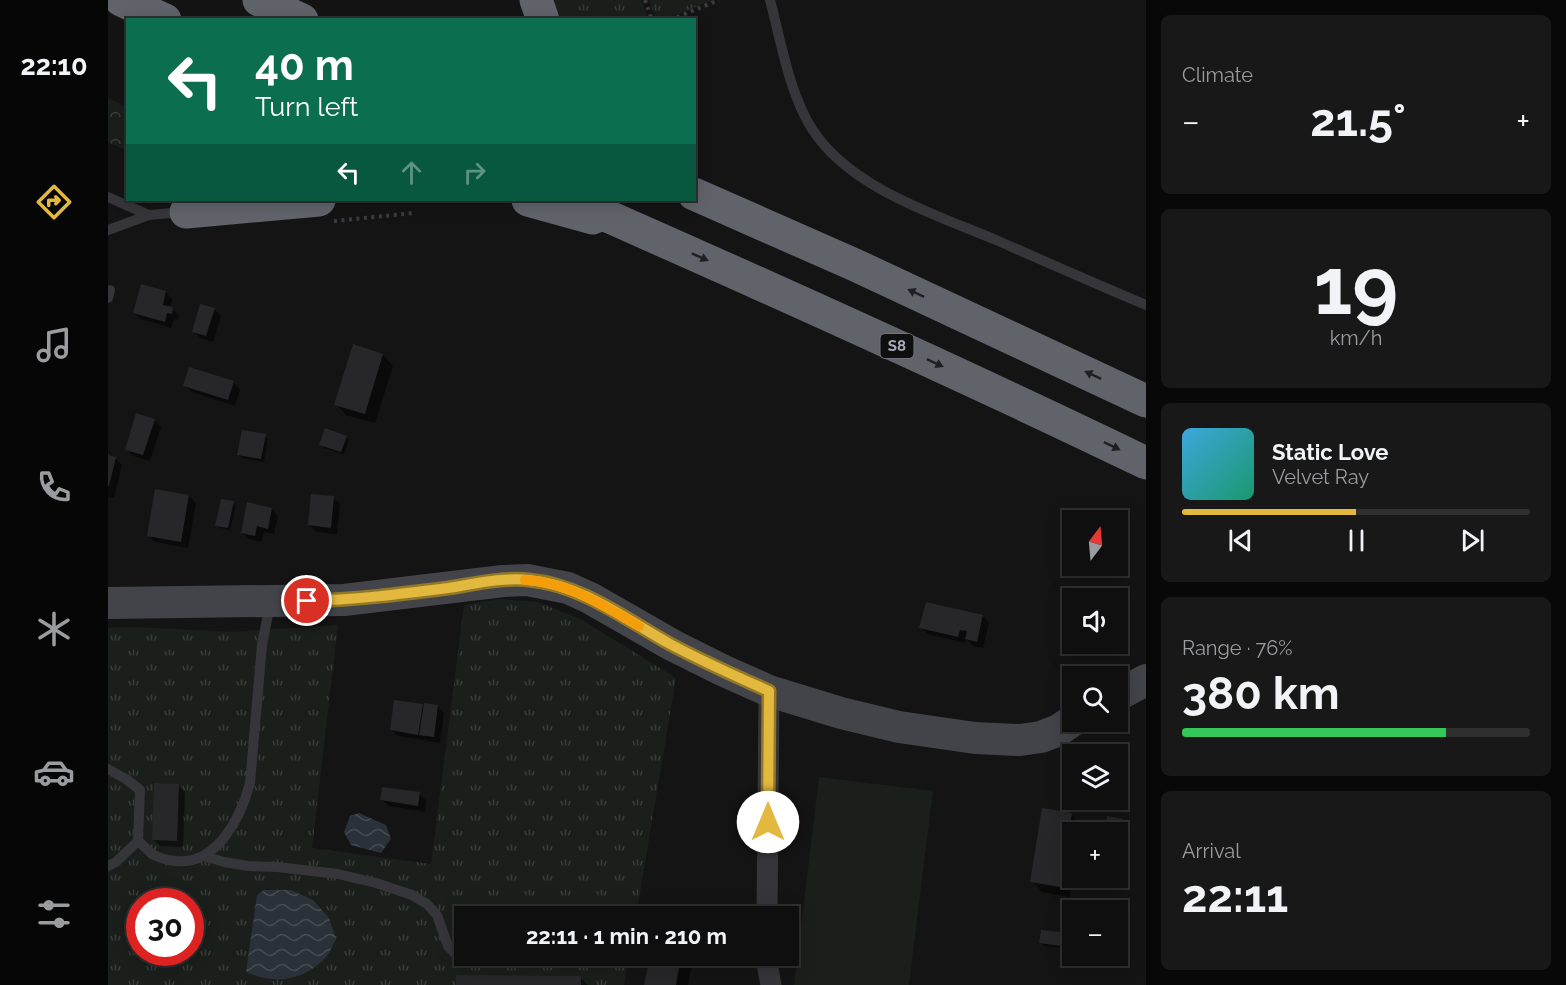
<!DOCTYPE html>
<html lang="en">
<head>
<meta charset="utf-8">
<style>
	:root { --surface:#0f0f10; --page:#181819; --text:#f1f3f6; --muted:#9b9c9f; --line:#2f2f30; --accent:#e2b83e }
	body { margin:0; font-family:Raleway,sans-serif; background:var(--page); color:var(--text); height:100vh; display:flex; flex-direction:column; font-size:22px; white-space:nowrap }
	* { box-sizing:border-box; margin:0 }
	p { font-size:20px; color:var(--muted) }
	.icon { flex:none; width:33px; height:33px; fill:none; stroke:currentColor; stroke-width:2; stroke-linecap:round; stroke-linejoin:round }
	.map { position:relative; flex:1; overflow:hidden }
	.sheet { display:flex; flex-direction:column; gap:15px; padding:15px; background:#080809; width:420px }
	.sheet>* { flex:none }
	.top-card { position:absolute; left:18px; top:18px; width:570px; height:183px; border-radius:0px; box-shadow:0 3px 15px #0003,0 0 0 2px var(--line); background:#0b6e4f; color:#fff; overflow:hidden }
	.needle { width:39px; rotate:16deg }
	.fabs { position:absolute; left:954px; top:510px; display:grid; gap:12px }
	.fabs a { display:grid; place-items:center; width:66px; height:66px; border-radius:0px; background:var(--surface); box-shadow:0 3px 15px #0003,0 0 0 2px var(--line); font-size:30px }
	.speed { position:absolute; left:18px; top:888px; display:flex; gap:12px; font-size:30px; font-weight:700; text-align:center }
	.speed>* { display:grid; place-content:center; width:78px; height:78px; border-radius:50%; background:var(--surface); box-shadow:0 3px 15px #0003,0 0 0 2px var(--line); line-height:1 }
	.speed .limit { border:9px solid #d22; background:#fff; color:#111 }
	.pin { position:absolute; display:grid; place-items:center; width:51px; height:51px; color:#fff; margin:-26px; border:3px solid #fff; border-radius:50%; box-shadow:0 2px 6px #0007 }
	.me { position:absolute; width:66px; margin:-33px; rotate:0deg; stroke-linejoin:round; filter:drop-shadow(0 0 4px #0008) }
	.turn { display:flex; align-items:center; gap:21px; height:126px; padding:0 30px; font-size:27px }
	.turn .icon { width:78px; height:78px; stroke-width:2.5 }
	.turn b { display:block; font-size:42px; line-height:51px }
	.lanes { display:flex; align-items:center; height:57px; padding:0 30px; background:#0003; justify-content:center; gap:30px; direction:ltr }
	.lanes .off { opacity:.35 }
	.big { font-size:45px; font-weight:700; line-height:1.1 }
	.sheet .widget { flex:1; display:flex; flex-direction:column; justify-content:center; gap:9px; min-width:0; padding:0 21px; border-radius:9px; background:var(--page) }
	.sheet .dial { align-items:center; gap:0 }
	.dial b { font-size:78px; line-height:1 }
	.song { display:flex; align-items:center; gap:18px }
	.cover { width:72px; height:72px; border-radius:9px; background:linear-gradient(135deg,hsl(200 70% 55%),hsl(160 70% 35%)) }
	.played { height:6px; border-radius:3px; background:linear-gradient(90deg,var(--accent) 50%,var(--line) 50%) }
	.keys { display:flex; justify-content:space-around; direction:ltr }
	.heat { display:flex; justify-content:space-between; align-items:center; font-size:33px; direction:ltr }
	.charge { height:9px; border-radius:4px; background:linear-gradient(90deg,#34c759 76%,var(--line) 0) }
	.trip { position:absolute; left:346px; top:906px; width:345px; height:60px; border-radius:0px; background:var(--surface); box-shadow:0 3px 15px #0003,0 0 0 2px var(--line); font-weight:700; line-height:60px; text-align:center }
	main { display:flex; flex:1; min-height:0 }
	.menu { display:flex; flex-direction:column; width:108px; justify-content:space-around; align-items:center; background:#060606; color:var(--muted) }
	.menu .icon { width:42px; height:42px }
	.menu .selected { color:var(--accent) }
	.menu b { font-size:27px; color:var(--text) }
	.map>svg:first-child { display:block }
	.grass { fill:url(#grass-tufts); fill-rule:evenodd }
	.forest { fill:url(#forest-crowns) }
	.garden { fill:#1a1f1b }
	.water { fill:url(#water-waves) }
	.shadow { fill:#0007 }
	.building { fill:#272729 }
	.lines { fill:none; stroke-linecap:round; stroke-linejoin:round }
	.path { stroke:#3b3c41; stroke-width:4; stroke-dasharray:3 4.5; stroke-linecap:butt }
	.lane { stroke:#35353a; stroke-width:10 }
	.street { stroke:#35353a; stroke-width:21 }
	.secondary { stroke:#43444a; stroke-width:32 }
	.highway { stroke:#61636a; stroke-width:33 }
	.oneway { fill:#1f2022 }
	.route-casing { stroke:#937828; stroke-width:15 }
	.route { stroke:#e2b83e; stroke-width:10 }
	.slow { stroke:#f59e0b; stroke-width:10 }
	.labels { text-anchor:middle; stroke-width:6; stroke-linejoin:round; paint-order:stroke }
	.shield { fill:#0f0f10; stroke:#797b83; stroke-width:1.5 }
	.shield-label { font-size:15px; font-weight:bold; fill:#a6a9b4 }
</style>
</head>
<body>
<main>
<nav class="menu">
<b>22:10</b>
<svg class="icon selected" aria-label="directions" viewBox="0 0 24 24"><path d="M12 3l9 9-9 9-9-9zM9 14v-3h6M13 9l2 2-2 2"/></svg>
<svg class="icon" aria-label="music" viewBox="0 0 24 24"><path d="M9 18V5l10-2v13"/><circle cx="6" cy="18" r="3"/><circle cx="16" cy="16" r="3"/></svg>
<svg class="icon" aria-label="phone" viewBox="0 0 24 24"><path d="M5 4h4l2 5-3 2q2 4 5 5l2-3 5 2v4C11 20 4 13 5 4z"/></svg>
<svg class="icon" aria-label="climate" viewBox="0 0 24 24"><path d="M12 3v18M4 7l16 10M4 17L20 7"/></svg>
<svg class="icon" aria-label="car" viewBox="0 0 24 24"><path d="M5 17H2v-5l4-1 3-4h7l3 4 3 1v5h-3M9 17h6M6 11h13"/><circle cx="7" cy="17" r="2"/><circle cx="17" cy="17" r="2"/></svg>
<svg class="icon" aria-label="filters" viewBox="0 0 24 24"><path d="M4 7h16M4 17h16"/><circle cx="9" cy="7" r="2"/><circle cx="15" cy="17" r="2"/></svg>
</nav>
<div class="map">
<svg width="1038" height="985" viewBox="0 0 1038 985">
	<defs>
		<pattern id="grass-tufts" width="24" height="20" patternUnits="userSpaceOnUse" patternTransform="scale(1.5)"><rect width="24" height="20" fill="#1a1f1b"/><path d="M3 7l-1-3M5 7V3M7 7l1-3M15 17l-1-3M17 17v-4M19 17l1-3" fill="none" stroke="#383d3a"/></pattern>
		<pattern id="forest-crowns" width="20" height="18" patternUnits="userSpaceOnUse" patternTransform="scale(1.5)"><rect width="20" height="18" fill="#1a1f1b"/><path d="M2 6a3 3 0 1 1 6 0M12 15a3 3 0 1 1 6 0" fill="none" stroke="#383d3a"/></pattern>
		<pattern id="water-waves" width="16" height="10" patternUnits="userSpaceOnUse" patternTransform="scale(1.5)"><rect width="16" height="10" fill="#2b3138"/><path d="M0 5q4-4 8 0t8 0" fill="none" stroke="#474c52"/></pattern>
	</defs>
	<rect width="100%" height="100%" fill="#141415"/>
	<g class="grass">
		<path d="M445,0H533L540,19H453Z"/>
		<path d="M541,0H606L554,20L548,19Z"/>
		<path d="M392,599L430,602L474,620L568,678L528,916H357V956H521L516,985H0V628L25,627L125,632L230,625L204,848L323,864L356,605ZM32,902H82V952H32Z"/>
	</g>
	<path class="forest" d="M0,98L19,107V151L0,142Z"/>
	<path class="garden" d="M711,777L825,791L801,985H686Z"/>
	<g class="water">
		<path d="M251,813L278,825L283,839L273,853L243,845L236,832L242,816Z"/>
		<path d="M156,890H183L205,900L221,918L228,939C225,944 223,951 219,956C197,981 167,985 138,972L149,895Z"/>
	</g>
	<g class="shadow">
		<path d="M58,292L64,299L62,308L65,309L71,316L70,320L66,319L63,328L33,319L26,313Z"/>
		<path d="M106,309L113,316L105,342L92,338L86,331Z"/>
		<path d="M246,346L275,355L285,366L267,423L238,415L228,404Z"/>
		<path d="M125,382L132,389L127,406L84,392L77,386Z"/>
		<path d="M46,420L53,427L42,461L25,456L18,449Z"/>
		<path d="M157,436L160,439L156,462L134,458L131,455Z"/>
		<path d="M238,437L241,440L236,454L216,448L213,445Z"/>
		<path d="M0,456L7,458L14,465L6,498L0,497Z"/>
		<path d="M81,496L88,503L80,548L47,542L40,535Z"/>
		<path d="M225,498L232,504L229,534L208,532L201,525Z"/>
		<path d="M125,503L128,506L122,530L112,528L109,526Z"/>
		<path d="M164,509L170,516L166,534L156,532L153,542L141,539L134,532Z"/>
		<path d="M875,616L881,623L875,648L865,646L858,638L857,643L820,634L813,628Z"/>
		<path d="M287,702L317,706L330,707L336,713L332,743L320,741L317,739L316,740L290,736L283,730Z"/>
		<path d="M70,785L77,792L75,847L52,846L46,840Z"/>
		<path d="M311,794L318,800L317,812L281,806L274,800Z"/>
		<path d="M963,815L974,825L973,832H964L965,878L962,897L934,892L924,881Z"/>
		<path d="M1001,818L1013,820L1016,823L1012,848H1010V832H998Z"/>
		<path d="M961,934L964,937L963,949L936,946L933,943Z"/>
		<path d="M543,956H595L593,966L584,964L580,985H538Z"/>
		<path d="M472,977L480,985H350Z"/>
	</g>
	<g class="building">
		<path d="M33,284L58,291L55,305L65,307L64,314L59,313L57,322L25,313Z"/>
		<path d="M92,304L107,308L98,336L84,332Z"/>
		<path d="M245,344L275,354L257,414L226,405Z"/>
		<path d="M81,367L126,381L120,400L75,386Z"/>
		<path d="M28,413L47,419L35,455L17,450Z"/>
		<path d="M217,428L239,436L233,452L211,445Z"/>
		<path d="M134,430L158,434L153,459L129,455Z"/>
		<path d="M0,455L8,457L1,486H0Z"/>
		<path d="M47,489L81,495L73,542L39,536Z"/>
		<path d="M203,494L226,496L223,528L200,525Z"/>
		<path d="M113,499L126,501L120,528L107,526Z"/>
		<path d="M139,502L164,508L160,529L149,526L147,536L133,533Z"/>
		<path d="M818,602L875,615L869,642L857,639L859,631L852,630L850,637L811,628Z"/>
		<path d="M286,700L315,704L310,735L282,730Z"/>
		<path d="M316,703L330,705L326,737L311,735Z"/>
		<path d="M46,783L71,784L69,841L44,840Z"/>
		<path d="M274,787L312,792L310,806L272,800Z"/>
		<path d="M934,808L964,813L952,887L922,882Z"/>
		<path d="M999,816L1014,819L1011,838L1010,837V832H997Z"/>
		<path d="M933,930L962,933L960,947L931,943Z"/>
		<path d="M542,956H573L568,985H536Z"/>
		<path d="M348,975L473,976V985H348Z"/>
	</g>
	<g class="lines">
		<g class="path">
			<path d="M537,0L544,20"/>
			<path d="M562,20L611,0"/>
			<path d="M226,221L306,213"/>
		</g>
		<g class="lane">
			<path d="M662,0C673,41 681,93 704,129C742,188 826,214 888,240C938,262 988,284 1038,305"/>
			<path d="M0,197L41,215"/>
			<path d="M0,230L41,215L75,212"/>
			<path d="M0,298L2,290"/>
			<path d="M0,769L18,779L32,790L30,841L8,862L0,866"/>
			<path d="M30,841C35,845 39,850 44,854C51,858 59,860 67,861C109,866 133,817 142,783L154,645L162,604"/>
			<path d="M96,856L116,862L140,866L169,867L230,874L268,883L304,895L319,904L329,915L340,946L349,956L460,963"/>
		</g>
		<g class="street">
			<path d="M659,916L661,691"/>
			<path d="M659,956V964L663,985"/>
		</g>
		<g class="secondary">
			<path d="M0,603L236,600L395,581L419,580L460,588L482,598L564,645L614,670L661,691L733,713L791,727L867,738L912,740L933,737L951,730L964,721"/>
			<path d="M1010,695L1038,680"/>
		</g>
		<g class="highway">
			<path d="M13,0L57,20"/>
			<path d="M151,0L194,20"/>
			<path d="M428,0L435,20"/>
			<path d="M586,194L747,265L1038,401"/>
			<path d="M420,200L485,218"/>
			<path d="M463,200C656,285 848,371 1038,463"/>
			<path d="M78,212L211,200"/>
		</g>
	</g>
	<defs><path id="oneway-solid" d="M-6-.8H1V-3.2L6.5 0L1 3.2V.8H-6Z" transform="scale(1.5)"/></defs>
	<g class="oneway">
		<use href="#oneway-solid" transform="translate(592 257) rotate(24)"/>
		<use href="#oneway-solid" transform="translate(808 293) rotate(-155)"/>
		<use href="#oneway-solid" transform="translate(827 363) rotate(25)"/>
		<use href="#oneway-solid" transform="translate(985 375) rotate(-155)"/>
		<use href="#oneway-solid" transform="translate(1004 446) rotate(26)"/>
	</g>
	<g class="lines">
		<defs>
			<path id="route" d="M199,601C246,600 293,594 340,588C366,584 395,577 421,580C474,585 517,619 562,644C594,661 627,676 661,691L660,822"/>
		</defs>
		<use href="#route" class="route-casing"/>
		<use href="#route" class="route"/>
		<path class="slow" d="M417,580C460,582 494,605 531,626"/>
	</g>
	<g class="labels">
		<rect class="shield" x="772.5" y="334" width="33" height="24" rx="4.5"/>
		<g class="shield-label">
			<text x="789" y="351">S8</text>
		</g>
	</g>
</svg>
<div class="fabs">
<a><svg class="needle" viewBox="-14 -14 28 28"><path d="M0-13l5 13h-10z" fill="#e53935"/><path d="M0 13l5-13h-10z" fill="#9b9c9f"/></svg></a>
<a><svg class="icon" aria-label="sound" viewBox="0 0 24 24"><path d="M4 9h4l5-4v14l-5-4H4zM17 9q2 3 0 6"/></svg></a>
<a><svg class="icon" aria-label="search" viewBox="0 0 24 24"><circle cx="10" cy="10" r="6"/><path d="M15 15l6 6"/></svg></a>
<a><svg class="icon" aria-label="layers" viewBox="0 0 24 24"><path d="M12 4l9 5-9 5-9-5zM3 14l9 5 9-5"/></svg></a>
<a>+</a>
<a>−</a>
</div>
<div class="speed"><div class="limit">30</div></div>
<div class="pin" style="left:199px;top:601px;background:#d93025"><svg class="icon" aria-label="arrive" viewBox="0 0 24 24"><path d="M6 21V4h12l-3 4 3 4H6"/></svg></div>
<svg class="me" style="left:660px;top:822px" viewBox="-20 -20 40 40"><circle r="19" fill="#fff"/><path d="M0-13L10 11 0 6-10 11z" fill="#e2b83e"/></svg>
<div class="trip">22:11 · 1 min · 210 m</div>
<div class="top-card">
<div class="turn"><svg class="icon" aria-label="left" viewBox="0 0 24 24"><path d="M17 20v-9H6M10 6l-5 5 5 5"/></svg><div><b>40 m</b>Turn left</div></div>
<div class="lanes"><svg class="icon" aria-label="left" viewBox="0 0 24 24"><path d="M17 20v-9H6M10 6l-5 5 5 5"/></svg><svg class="icon off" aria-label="ahead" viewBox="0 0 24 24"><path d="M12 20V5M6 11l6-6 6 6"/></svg><svg class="icon off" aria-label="right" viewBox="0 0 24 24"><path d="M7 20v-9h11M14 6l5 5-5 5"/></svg></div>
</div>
</div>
<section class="sheet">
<div class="widget"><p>Climate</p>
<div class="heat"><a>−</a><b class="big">21.5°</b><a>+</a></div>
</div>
<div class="widget dial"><b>19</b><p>km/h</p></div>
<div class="widget">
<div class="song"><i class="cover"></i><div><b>Static Love</b><p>Velvet Ray</p></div></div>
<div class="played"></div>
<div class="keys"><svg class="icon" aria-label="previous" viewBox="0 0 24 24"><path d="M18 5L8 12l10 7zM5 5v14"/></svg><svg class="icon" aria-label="pause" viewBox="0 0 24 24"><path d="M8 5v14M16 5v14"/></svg><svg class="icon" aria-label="next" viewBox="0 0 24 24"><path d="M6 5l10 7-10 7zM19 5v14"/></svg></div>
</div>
<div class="widget"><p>Range · 76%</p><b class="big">380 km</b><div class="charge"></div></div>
<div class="widget"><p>Arrival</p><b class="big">22:11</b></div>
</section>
</main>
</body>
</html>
